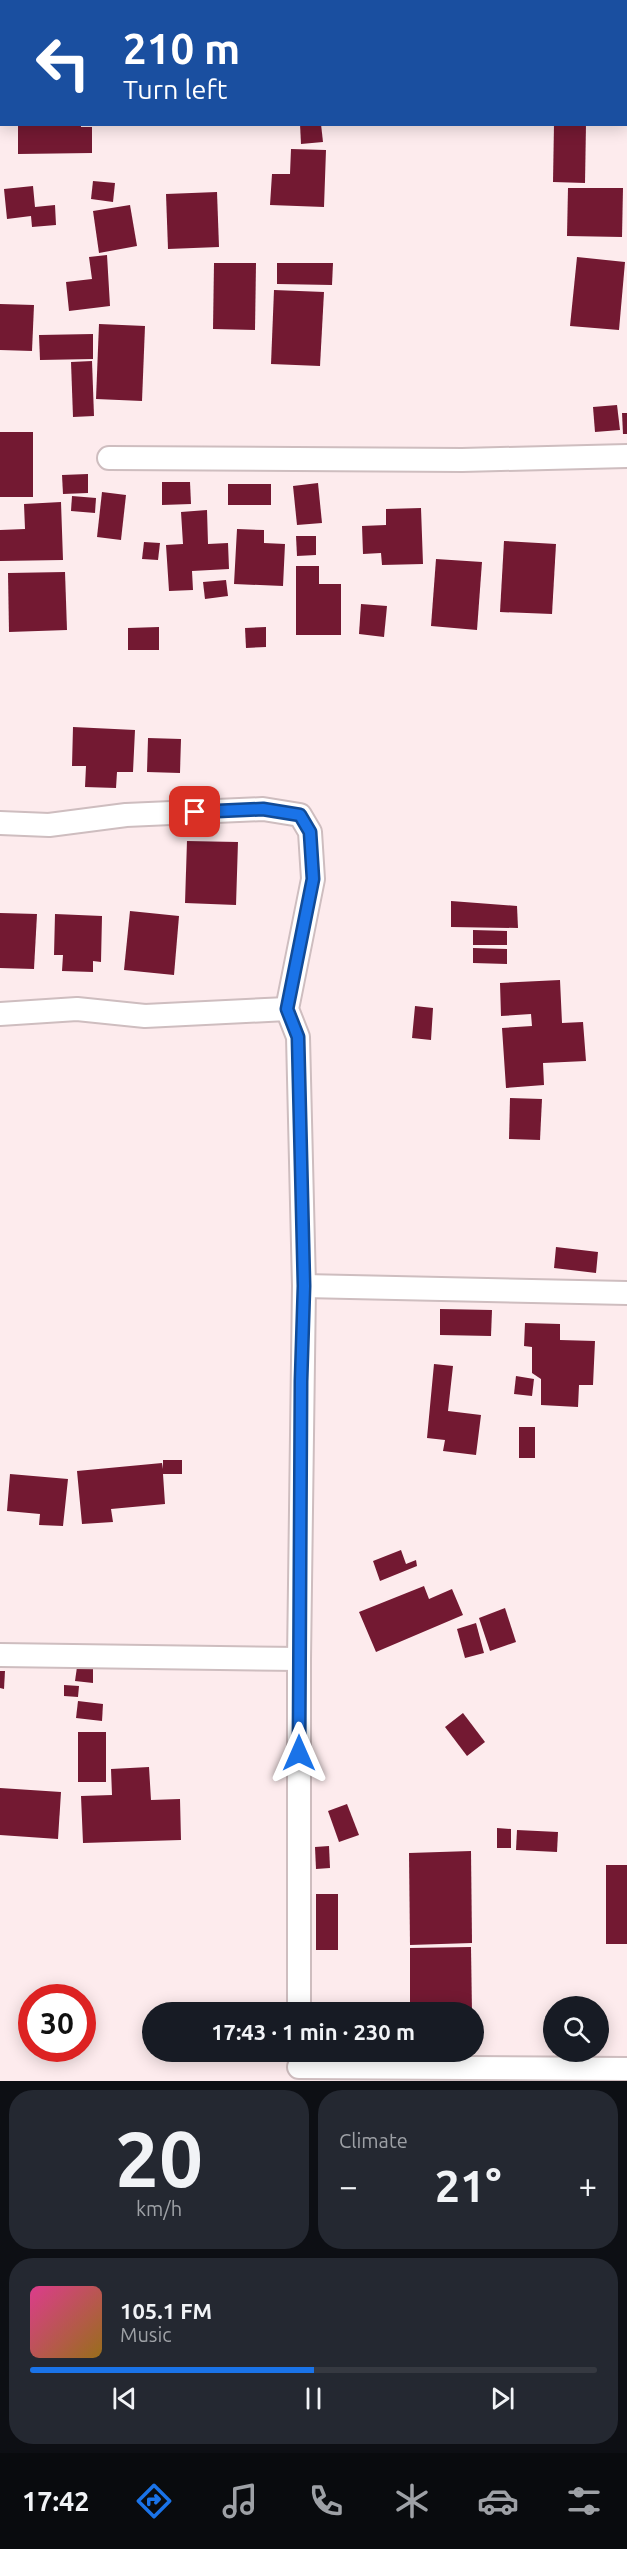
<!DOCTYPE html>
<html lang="en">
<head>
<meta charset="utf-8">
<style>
	:root { --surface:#171b24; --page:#242831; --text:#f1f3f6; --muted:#9ea1a6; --line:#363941; --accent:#1a73e8 }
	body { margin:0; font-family:Ubuntu,sans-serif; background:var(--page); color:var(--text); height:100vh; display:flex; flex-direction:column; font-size:22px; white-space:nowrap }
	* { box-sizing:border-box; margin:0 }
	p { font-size:20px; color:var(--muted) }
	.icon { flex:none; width:33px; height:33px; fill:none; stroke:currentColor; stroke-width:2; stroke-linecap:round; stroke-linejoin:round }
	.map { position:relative; height:2081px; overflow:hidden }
	.side { display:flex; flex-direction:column; gap:9px; padding:9px; background:#0d0f14; flex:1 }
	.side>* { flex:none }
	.banner { position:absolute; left:0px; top:0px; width:627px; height:126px; box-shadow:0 3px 15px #0003; background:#1a4fa0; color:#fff; overflow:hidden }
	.buttons { position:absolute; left:543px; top:1996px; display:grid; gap:12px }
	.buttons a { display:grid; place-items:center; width:66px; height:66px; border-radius:50%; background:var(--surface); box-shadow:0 3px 15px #0003; font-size:30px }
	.speed { position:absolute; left:18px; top:1984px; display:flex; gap:12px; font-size:30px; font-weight:700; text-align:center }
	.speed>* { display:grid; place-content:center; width:78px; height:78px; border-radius:50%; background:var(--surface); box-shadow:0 3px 15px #0003; line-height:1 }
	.speed .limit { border:9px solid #d22; background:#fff; color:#111 }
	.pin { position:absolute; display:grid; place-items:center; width:51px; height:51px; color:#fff; margin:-26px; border-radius:12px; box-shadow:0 3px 9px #0006 }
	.me { position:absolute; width:66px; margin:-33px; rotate:0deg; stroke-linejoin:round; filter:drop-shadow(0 0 4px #0008) }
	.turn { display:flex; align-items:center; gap:21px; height:126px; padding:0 24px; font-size:27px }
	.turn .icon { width:78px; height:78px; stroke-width:2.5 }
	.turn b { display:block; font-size:42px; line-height:51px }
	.big { font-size:45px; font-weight:700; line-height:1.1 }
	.side .tile { flex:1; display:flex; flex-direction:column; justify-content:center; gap:9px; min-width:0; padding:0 21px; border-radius:24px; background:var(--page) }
	.side .dial { align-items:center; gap:0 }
	.dial b { font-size:78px; line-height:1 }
	.song { display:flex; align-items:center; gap:18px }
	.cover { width:72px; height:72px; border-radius:9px; background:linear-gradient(135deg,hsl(330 70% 55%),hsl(40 70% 35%)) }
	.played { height:6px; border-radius:3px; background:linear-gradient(90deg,var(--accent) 50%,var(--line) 50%) }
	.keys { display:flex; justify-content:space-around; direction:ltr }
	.heat { display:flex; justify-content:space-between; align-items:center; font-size:33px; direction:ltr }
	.side .tiles { flex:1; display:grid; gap:9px; grid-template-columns:1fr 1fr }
	.tile:last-child { grid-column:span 2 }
	.trip { position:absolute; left:142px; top:2002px; width:342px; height:60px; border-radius:30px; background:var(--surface); box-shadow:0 3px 15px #0003; font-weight:700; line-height:60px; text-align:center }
	.tabs { display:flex; height:96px; justify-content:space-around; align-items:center; background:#090b0e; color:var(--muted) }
	.tabs .icon { width:42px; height:42px }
	.tabs .selected { color:var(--accent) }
	.tabs b { font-size:27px; color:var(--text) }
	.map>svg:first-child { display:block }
	.building { fill:#731932 }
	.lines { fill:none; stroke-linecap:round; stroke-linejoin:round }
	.minor-casing { stroke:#cebdbf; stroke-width:26 }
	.minor { stroke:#fff; stroke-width:22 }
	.route-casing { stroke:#114b97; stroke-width:15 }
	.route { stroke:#1a73e8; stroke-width:10 }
</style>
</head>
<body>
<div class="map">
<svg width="627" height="2081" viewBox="0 0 627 2081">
	<rect width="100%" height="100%" fill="#fdebed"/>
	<g class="building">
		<path d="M18,124H81V127H92V153L18,154Z"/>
		<path d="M300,124H321L323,142L301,144Z"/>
		<path d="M554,124H586L585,183L553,182Z"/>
		<path d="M291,149L326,150L324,207L270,205L272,174H290Z"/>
		<path d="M93,181L115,183L113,202L91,199Z"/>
		<path d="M33,186L35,207L55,205L56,225L32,227L31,216L7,219L4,189Z"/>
		<path d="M568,188H623L622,237L567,236Z"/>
		<path d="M217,192L219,247L168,249L166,194Z"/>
		<path d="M130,205L137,246L99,253L93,211Z"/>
		<path d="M107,255L110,306L69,311L66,282L92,279L89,257Z"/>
		<path d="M577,257L625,262L619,330L570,326Z"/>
		<path d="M214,263H256L255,330L213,329Z"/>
		<path d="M277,263H333L332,285L277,284Z"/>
		<path d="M274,290L324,292L320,366L271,364Z"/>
		<path d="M0,304L34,305L32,351L0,350Z"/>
		<path d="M99,324L145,326L142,401L96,399Z"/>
		<path d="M93,334V359L40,360L39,335Z"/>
		<path d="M92,361L94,416L73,417L71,362Z"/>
		<path d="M617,405L620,430L595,432L593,407Z"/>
		<path d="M622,413H627V434H623Z"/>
		<rect x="0" y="432" width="33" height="65"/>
		<path d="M88,474V493L63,494L62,475Z"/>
		<path d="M162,482H190L191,504L162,505Z"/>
		<path d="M318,483L322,523L297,525L293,486Z"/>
		<rect x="228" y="484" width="43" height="21"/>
		<path d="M102,492L126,495L121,540L97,537Z"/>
		<path d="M72,496L96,498L95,513L71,511Z"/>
		<path d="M61,502L63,560L0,561V530L25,529L24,504Z"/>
		<path d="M421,508L423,564L382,565L381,553L363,554L362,526L386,525V509Z"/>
		<path d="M207,510L208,544L228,543L229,569L192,571L193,590L169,591L166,545L183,544L181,512Z"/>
		<path d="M237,529L264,530V543L285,544L283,586L234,584Z"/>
		<path d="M296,536H316V555L297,556Z"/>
		<path d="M504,541L556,544L552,614L500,612Z"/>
		<path d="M144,542L160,543L158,560L142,559Z"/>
		<path d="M436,559L482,562L477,630L431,626Z"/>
		<path d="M296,566H319V584H341V635H296Z"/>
		<path d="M65,572L67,630L9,632L8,573Z"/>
		<path d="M226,580L228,596L205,599L203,582Z"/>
		<path d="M361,604L387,606L384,637L359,634Z"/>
		<path d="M159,627V650H128V628Z"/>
		<path d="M266,627V647L246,648L245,628Z"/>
		<path d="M73,727L135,730L133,772H117L116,788L85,787L86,766H72Z"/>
		<path d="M148,738L181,739L180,773L147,772Z"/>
		<path d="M187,841L238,842L236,905L185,903Z"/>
		<path d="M451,901L517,906L518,928L451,927Z"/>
		<path d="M130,911L179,916L174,975L124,970Z"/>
		<path d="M0,913L37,914L34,969L0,968Z"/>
		<path d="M55,914L102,916L101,962L93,961V972L62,971L63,955H54Z"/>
		<path d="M473,930L507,931V945H473Z"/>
		<path d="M473,948L507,949V964L473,963Z"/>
		<path d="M560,980L562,1023L583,1022L586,1061L543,1063L544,1085L506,1088L502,1028L532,1026L531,1014L501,1016L500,983Z"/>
		<path d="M415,1006L433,1008L431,1040L412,1038Z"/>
		<path d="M510,1098L542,1099L540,1140L509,1139Z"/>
		<path d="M556,1247L598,1252L596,1273L554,1268Z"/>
		<path d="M440,1309L492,1310L491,1336L440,1335Z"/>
		<path d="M525,1323L560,1324V1340L595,1341L593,1385H579L578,1407L541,1405V1379L532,1373V1347L524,1346Z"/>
		<path d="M434,1364L453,1366L448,1411L481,1415L476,1455L443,1451L445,1440L427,1438Z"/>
		<path d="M516,1376L534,1379L532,1396L514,1394Z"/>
		<rect x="519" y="1427" width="16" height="31"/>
		<path d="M163,1460H182V1474H163L165,1504L111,1509L113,1522L82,1524L77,1471L162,1463L163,1469Z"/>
		<path d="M10,1474L68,1479L63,1526L39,1525L40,1514L7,1511Z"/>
		<path d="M401,1550L406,1564L416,1560L417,1566L380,1581L373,1561Z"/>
		<path d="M424,1586L429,1599L452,1589L463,1615L376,1652L359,1612Z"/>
		<path d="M505,1608L516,1642L490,1651L479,1618Z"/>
		<path d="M476,1623L484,1653L465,1658L457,1629Z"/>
		<path d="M77,1667L93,1669V1683L75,1681Z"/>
		<path d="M0,1671H5L4,1689L0,1688Z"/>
		<path d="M64,1685L79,1686L78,1697L64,1696Z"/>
		<path d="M78,1701L103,1704L102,1721L76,1718Z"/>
		<path d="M463,1713L485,1742L467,1756L445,1727Z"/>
		<rect x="78" y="1732" width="28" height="50"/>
		<path d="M149,1767L151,1800L180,1799L181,1840L83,1843L81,1796L112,1795L111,1769Z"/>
		<path d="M0,1788L61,1792L58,1839L0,1835Z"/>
		<path d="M347,1804L359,1835L339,1842L328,1811Z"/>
		<path d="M497,1828L511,1829V1848H497Z"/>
		<path d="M517,1830L558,1832L557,1852L516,1850Z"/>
		<path d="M329,1846L330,1868L316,1869L315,1847Z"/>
		<path d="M471,1851L472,1943L410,1945L409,1853Z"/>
		<rect x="606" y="1865" width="21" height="79"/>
		<rect x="316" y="1894" width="22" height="56"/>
		<path d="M471,1947L472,2013H410V1948Z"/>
	</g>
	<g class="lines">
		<defs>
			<g id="minor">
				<path d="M626,61H627"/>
				<path d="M0,70H2"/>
				<path d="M109,458L462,460L627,456"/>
				<path d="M0,823L49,825L126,815L263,809L300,815L310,832L313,879L287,1009L298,1037L304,1286L299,1659V2013"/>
				<path d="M0,1014L77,1009L145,1016L287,1009"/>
				<path d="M304,1286L627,1293"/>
				<path d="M0,1655L299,1659"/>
				<path d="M299,2067L627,2069"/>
			</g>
		</defs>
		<use href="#minor" class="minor-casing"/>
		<use href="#minor" class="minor"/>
	</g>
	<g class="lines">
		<defs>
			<path id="route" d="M195,812L263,809L300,815L310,832L313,879L287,1009L298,1037L304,1286L301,1381L299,1753"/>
		</defs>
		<use href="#route" class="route-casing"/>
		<use href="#route" class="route"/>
	</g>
</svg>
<div class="buttons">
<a><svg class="icon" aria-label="search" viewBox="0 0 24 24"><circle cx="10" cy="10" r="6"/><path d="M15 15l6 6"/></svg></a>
</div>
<div class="speed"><div class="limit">30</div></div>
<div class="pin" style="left:195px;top:812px;background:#d93025"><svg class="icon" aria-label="arrive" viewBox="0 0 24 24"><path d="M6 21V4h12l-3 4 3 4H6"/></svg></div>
<svg class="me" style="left:299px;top:1753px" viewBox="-20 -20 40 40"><path d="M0-17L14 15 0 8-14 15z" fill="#1a73e8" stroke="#fff" stroke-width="4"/></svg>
<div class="trip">17:43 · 1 min · 230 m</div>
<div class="banner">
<div class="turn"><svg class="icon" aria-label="left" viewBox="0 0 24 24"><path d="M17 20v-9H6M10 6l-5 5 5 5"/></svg><div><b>210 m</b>Turn left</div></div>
</div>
</div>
<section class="side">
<div class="tiles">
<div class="tile dial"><b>20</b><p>km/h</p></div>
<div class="tile"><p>Climate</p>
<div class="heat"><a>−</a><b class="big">21°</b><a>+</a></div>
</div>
<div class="tile">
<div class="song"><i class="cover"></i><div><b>105.1 FM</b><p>Music</p></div></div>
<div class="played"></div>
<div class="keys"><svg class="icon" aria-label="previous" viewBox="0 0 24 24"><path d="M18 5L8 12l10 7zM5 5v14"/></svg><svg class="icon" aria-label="pause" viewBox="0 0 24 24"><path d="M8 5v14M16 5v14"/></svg><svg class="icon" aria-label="next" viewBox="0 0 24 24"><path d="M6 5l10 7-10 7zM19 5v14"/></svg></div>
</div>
</div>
</section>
<nav class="tabs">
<b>17:42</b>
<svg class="icon selected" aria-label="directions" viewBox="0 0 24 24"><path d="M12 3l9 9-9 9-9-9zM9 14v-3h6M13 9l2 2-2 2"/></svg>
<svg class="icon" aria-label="music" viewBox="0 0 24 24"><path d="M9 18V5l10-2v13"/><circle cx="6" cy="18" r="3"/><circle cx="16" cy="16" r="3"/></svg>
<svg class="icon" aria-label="phone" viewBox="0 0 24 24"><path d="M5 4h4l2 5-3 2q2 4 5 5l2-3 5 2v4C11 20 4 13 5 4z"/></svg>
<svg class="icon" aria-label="climate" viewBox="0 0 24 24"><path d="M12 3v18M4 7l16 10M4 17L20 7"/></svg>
<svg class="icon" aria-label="car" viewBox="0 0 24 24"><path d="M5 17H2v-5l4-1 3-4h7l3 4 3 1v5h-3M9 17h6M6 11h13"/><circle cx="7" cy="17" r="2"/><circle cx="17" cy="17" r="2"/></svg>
<svg class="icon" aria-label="filters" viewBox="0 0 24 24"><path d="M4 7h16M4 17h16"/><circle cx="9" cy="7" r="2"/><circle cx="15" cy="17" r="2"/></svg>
</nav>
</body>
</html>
